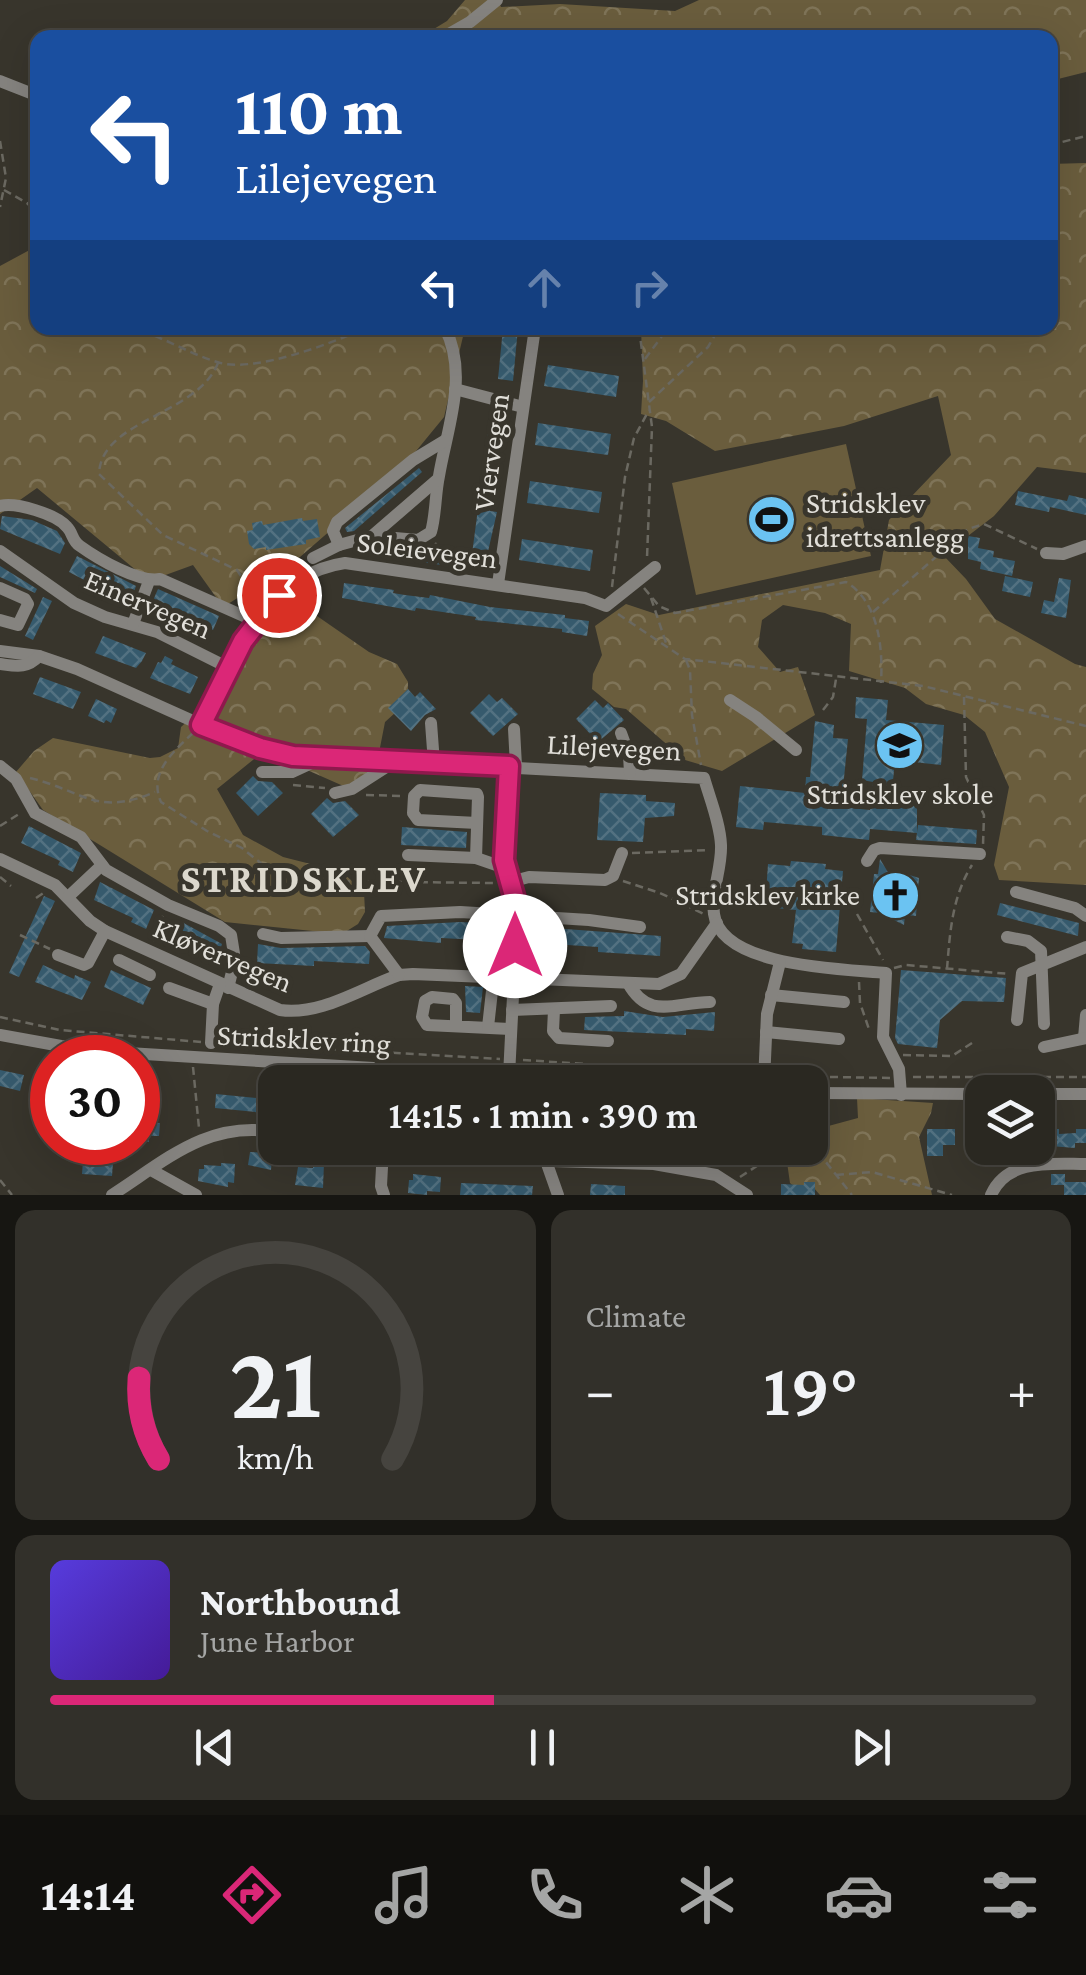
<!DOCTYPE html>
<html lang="en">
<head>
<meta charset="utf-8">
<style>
	:root { --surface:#2a2821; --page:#32302a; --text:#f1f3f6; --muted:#a5a6a5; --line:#46443f; --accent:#db2777 }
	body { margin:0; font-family:"Crimson Pro",serif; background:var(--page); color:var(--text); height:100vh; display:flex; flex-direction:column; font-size:38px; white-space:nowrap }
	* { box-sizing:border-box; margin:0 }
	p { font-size:32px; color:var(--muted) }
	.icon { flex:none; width:55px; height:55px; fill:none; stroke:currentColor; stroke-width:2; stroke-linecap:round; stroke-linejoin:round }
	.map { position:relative; height:1195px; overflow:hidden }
	.side { display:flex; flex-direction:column; gap:15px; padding:15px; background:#171612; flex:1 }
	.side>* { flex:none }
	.banner { position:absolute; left:30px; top:30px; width:1028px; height:305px; border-radius:20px; box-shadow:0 10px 40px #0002,0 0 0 2px var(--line); background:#1a4fa0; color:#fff; overflow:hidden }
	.buttons { position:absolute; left:965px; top:1075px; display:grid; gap:20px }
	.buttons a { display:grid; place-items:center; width:90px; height:90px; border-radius:20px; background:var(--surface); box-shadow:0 10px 40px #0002,0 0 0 2px var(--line); font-size:50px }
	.speed { position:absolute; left:30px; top:1035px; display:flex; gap:20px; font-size:50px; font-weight:700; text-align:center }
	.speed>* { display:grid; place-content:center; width:130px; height:130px; border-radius:50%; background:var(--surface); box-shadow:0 10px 40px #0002,0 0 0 2px var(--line); line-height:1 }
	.speed .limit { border:15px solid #d22; background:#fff; color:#111 }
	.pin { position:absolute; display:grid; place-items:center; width:85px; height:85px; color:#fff; margin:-42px; border:5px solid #fff; border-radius:50%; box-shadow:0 2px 10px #0007 }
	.me { position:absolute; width:110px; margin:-55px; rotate:0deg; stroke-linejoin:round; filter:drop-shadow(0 0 8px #0008) }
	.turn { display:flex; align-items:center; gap:35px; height:210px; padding:0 40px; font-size:45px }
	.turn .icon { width:130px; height:130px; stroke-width:2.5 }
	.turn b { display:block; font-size:70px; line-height:85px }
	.lanes { display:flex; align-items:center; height:95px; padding:0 40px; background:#0003; justify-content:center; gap:50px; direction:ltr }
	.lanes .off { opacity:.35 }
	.big { font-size:75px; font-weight:600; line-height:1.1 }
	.side .card { flex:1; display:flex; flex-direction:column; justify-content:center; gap:15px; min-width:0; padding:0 35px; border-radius:20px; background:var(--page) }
	.side .dial { align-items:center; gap:0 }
	.dial svg { height:260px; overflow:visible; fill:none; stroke:var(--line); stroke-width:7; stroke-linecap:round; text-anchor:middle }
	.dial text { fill:var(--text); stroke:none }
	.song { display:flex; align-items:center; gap:30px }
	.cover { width:120px; height:120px; border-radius:15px; background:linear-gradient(135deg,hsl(250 70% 55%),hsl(260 70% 35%)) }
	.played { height:10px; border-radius:5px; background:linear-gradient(90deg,var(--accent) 45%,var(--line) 45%) }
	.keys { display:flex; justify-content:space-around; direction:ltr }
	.heat { display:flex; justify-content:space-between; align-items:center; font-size:55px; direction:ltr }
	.side .tiles { flex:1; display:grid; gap:15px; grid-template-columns:1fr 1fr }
	.card:last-child { grid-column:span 2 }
	.trip { position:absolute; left:258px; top:1065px; width:570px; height:100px; border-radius:20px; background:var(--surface); box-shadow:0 10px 40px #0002,0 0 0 2px var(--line); font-weight:600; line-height:100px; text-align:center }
	.dock { display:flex; height:160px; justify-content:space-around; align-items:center; background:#11100d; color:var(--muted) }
	.dock .icon { width:70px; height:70px }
	.dock .selected { color:var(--accent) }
	.dock b { font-size:45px; color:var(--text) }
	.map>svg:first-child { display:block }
	.forest { fill:url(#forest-crowns) }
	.park { fill:#6a5d3d }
	.building { fill:url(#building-cross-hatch) }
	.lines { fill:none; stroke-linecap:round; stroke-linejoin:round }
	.path { stroke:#6b6961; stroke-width:2.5; stroke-dasharray:8 5; stroke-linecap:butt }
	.minor { stroke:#85837f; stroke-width:12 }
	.route-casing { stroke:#8e194d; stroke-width:25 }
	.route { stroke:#db2777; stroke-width:18 }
	.labels { text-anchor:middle; stroke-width:10; stroke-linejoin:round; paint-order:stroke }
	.street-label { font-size:30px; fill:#e1dfd9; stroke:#38352c }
	.poi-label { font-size:30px; fill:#e1dfd9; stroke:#38352c; text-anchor:start }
	.district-label { font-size:40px; font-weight:bold; letter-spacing:2.5px; fill:#dcd8cd; stroke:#38352c }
</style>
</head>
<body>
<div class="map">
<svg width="1086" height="1195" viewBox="0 0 1086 1195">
	<defs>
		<pattern id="forest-crowns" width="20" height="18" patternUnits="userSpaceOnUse" patternTransform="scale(2.5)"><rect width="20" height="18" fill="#6a5d3d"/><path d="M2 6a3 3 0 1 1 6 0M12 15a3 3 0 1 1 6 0" fill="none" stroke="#7f7458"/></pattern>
		<pattern id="building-cross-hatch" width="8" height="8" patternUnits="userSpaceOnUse" patternTransform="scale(2.5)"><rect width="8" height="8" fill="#365a6d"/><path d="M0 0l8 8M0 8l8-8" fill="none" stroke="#537181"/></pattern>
	</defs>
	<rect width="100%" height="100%" fill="#38352c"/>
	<g class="forest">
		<path d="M465,0H498L501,7L560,4L675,11L699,0H1086V72L1050,81V38H419L447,21Z"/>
		<path d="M1086,163V473L1037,467L994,516L943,555L966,579L995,619L1075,664L1086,667V885L999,880L994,865L1009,787L985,732L964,715L926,704L905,688L849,671L851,624L825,613L783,605L762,620L758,647L780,672L798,667L815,715L722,771L675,757L671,748L626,709L614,707L592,689L593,674L602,655L595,626L626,604L659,615L880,570L889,520L951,455L938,396L844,426L715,451L666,421L641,414L643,381L641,328H1050V164Z"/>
		<path d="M37,246L38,328H465L444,417L403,467L292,564L223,607L193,565L149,581L37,488L0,514V266Z"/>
		<path d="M302,600L317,616L369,652L397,664L408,682V692L396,712L385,722L376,768L357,792L264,751L217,789L243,835L283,857L342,872L364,892L365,912L358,924L342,934L225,922L43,810L16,772L34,751L53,738L150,758L160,757L178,748L181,727L214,697L213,676L218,667L234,652L272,605Z"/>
		<path d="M857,1098L933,1103L931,1113L919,1137L932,1195H820L813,1187L798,1190L790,1183L785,1148H810V1131L858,1118Z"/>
	</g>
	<path class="park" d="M846,444L871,556L696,595L672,483Z"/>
	<g class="building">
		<path d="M503,328H518L513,381L498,379Z"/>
		<path d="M548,365L619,376L616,397L544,386Z"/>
		<path d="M490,418L504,420L501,437L504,438L490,511L497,512L487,556L472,554Z"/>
		<path d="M538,423L611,434L608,455L535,445Z"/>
		<path d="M419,468L422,472L354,531L347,532L345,528Z"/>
		<path d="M530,481L602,492L599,513L527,503Z"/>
		<path d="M1018,491L1067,501L1069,495L1086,499V515L1050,507L1049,512L1015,505Z"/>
		<path d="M2,516L32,520L57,531L65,543L60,554L0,529Z"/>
		<path d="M302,518L303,521L317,519L320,537L306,540V544L266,550V547L254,549L249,544L247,531L253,530L252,523L262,521L263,525Z"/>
		<path d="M968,536L980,538L978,548L994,551L993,557L1015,561L1012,576L980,569L981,562L968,559Z"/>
		<path d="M522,539L593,550L590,571L519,560Z"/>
		<path d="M374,546L443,556L442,565L368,555L369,547Z"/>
		<path d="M77,556L136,586L130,604L69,572Z"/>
		<path d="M0,566L37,589L35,593L0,577Z"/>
		<path d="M1005,576L1033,582L1030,597L1002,591Z"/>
		<path d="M1059,578L1071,580L1066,618L1041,613L1044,600L1054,602Z"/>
		<path d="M344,583L394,590L393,593L405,595L429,598L430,595L490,607L565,615V618L589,621L587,636L562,632V629L475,620L476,617L416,608L415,611L342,598Z"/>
		<path d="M158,589L219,616L213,630L151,605Z"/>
		<path d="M43,597L52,601L33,640L25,636Z"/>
		<path d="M103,636L146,653L142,661L136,668L95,653Z"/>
		<path d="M165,656L173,660L171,664L198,677L190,694L150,678L158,662L161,663Z"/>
		<path d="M40,677L81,692L73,709L33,694Z"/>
		<path d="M408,689L415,697L420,692L436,709L425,715L411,731L388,708Z"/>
		<path d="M489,694L497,702L502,698L518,714L493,736L470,713Z"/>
		<path d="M856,697L888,700L886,720L944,725L941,765L895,760L891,802L917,804V833L870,829L869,840L822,835V827L764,822L763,830L736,827L740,786L805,793L806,777H810L815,721L834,725L833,738L848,739L841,807L870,810L873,782L862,780L867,719L855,718Z"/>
		<path d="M96,699L117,709L111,723L106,720L104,723L88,716Z"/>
		<path d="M595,700L603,708L608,703L624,720L598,742L576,719Z"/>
		<path d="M253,776L258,781L272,782L283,793L258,816L236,793Z"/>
		<path d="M600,793L646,795V801L675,803L674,816L645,818L643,842L597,840Z"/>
		<path d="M327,798L333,803L345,801L359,815L333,837L311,814Z"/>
		<path d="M918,825L977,830L976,844L916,840Z"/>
		<path d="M29,826L81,853L73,872L58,865L60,861L21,843Z"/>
		<path d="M402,827L467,832L466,848L401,845Z"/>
		<path d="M880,859L889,874L897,871L919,878L916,916L905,915L904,925L880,913L870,912L874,874H878Z"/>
		<path d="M791,861L826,864L825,869L843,871L836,952L802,949L803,944L792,943L796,910L765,907L768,864L790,866Z"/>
		<path d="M100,882L154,910L146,929L131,922L133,918L94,900Z"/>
		<path d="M44,896L55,901L19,977L9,973Z"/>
		<path d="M1000,903L1079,923L1078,936L997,915Z"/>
		<path d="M180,921L222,944L216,963L201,957L203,952L172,938Z"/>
		<path d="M460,922L497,924L496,941L441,938V943L384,938L387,926Z"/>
		<path d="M538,927L661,936L660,956L598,952V947L537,943Z"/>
		<path d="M258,944L281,948L365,946L370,952L369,964L314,961V966L257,963Z"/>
		<path d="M43,965L74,979L75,975L91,982L82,1000L35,982Z"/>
		<path d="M111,970L151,988L143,1005L104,987Z"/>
		<path d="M901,970L1006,978L1004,1002L962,1001L940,1020L937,1048L898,1044L895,1038Z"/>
		<path d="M465,986L483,987L480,1013L466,1012Z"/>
		<path d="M624,1011L663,1017L715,1012L714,1031L686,1029V1035L584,1030L585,1017L624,1016Z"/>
		<path d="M0,1070L24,1075L20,1091L0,1086Z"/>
		<path d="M216,1094L275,1100V1114L215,1108Z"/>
		<path d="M138,1122L160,1123L159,1136H149V1142H138Z"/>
		<path d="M927,1129H955V1145H943V1156H927Z"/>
		<path d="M1038,1129H1059V1134L1076,1133V1129H1086V1143H1075V1148L1038,1145Z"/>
		<path d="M91,1142H103L101,1162L113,1163L112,1176L82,1174L83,1160L89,1161Z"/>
		<path d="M250,1152L272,1153L271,1170L248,1165Z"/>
		<path d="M313,1162L324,1163L323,1188L295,1185L298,1167L313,1168Z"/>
		<path d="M221,1163L235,1164L234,1183L228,1182V1187L198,1181L199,1169H204V1165L221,1166Z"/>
		<path d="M413,1174L441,1177L440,1192L427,1191V1195L408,1193L409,1180H413Z"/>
		<path d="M1051,1174H1065V1182H1086V1195H1064V1185H1051Z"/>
		<path d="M804,1182H815V1195H781V1184L804,1185Z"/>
		<path d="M461,1183L533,1186L532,1195H460Z"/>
		<path d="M591,1184L625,1186V1195H590Z"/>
	</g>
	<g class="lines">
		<g class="path">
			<path d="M0,141L6,178L0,207"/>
			<path d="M1050,145L1086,136"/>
			<path d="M4,190L27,203L38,214"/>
			<path d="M130,328C161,335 187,353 217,362C253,374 332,343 366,328"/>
			<path d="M639,328L652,427L647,558"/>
			<path d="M645,359L668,328"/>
			<path d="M218,363C197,416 101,419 99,474L163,535L237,570L258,602"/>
			<path d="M649,402L708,347L719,328"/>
			<path d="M435,543L446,557V566"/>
			<path d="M612,587L625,477L634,438L649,410"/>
			<path d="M644,588L659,606L675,613L846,582C879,602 883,648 881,683"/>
			<path d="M651,598L666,643"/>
			<path d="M873,612L968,529L984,524L1037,549"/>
			<path d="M618,614L685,659L923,686L1086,726"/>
			<path d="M686,660L690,670L692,715L701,765"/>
			<path d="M964,697L966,777L984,815L983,845"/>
			<path d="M823,710L833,697L836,679"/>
			<path d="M193,733C173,752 148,773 161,802L207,831L242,848L278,877L295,881L496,883"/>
			<path d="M30,778C84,791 96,817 155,792"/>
			<path d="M293,785L325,788"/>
			<path d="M366,795L403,796"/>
			<path d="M0,826L19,814"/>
			<path d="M632,853L709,850"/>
			<path d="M0,877L11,886"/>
			<path d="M623,881L660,893L704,914"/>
			<path d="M36,898L45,892"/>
			<path d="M857,914L883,960"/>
			<path d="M20,935L50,949"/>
			<path d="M153,941L163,916"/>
			<path d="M894,968L906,965L1010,974"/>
			<path d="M947,969C950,932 952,897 972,865"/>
			<path d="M859,982L860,1003L870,1032"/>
			<path d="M0,1017L60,1030L201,1042"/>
			<path d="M224,1043L500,1059"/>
			<path d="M903,1055L952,1056L972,1043"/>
			<path d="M523,1060L755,1075"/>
			<path d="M193,1067L199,1128"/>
			<path d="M778,1076L890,1078"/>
			<path d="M913,1077H1086"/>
			<path d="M810,1142L852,1195"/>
			<path d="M721,1165L729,1148"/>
			<path d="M836,1175L872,1172L952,1195"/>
			<path d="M740,1177L760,1164L825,1160"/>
			<path d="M0,1180L12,1195"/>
		</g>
		<g class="minor">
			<path d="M442,38L470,22L497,0"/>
			<path d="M0,81L38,96"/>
			<path d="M455,389L523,407"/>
			<path d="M0,506C16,502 56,514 67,527C73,533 72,541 80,546C98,559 139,583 160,579L255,621"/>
			<path d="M372,536L418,540L431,532C436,514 435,495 439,476C447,428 469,375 445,328"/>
			<path d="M339,545L333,531L337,522L413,460L446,440"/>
			<path d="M0,551L74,603L105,617L157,632L227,667"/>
			<path d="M1046,553L1063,554L1086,546"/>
			<path d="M313,558L339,545L372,536L438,479"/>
			<path d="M498,584L535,328"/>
			<path d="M0,588L25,599L28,604L18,625L0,620"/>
			<path d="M133,624L149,581"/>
			<path d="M0,651L39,656L77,669L224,735L293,756L704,778C710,799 720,823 721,845C722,868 711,891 714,914C721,968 846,969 886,973L883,1037L899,1069L901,1095"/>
			<path d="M0,664C16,666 27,669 39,656"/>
			<path d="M730,700L756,717L796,750"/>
			<path d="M431,723L434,763"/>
			<path d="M201,725C230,661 265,574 345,563L585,598L606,606L655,567"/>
			<path d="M514,729L516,766"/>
			<path d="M621,733L629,755L630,773"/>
			<path d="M0,766L16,779L35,813L81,837L106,870L168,905L219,926L231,935L235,960L228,988"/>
			<path d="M262,772H292L320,759"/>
			<path d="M335,793L352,789L394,762"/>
			<path d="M408,855L476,858L505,868"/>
			<path d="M476,858L478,797L477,794L420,790L414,796L413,813L418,820L477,823"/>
			<path d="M0,859L55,885L90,921L105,931L280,1010C321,1016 361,988 399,975L413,974L659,984L681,974L717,923"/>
			<path d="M867,861L874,850L880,848L980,854"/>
			<path d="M510,882L529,877L605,880L613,876L622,853"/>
			<path d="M1016,892L1075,908L1086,916"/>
			<path d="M68,897L102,865"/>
			<path d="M263,934L281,938L370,936"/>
			<path d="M370,936L381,916L460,912L589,920L640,927"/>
			<path d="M370,936L399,975"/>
			<path d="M1007,937L1028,941L1041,951L1044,1024"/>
			<path d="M58,955L84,965L88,963L105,931"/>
			<path d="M119,960L150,975"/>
			<path d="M628,983C649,1021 675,1002 710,1002"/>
			<path d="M169,988L213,1004"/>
			<path d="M771,995L844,1002"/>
			<path d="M512,1010L611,1006"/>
			<path d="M554,1010L553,1031L559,1038L608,1041"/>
			<path d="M1017,1020L1022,973L1086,947"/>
			<path d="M456,1026V1003L453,999L432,997L425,1001L422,1017L427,1025L511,1029"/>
			<path d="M488,1027L492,991"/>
			<path d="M766,1032L839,1039"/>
			<path d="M0,1035L61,1046L128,1053L605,1082"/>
			<path d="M1084,1038L1086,1015"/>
			<path d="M211,1043L213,1004L220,984"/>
			<path d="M1044,1047L1086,1038"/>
			<path d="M509,1076L517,916L514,893L504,859L509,766"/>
			<path d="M764,1082L767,1014L780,962"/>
			<path d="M810,1093L982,1094"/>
			<path d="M1038,1094H1086"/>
			<path d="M349,1148L383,1149"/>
			<path d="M383,1148L381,1186L384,1195"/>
			<path d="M382,1156L654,1164L716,1175L747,1195"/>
			<path d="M546,1161L558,1195"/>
			<path d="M151,1170L196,1195"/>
			<path d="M112,1195C165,1161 208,1120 275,1132"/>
			<path d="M991,1195C1007,1158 1052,1164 1086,1164"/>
		</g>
	</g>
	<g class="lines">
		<defs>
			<path id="route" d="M279,595L243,641L201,725L260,748L293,756L509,766L504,860L516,903L515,946"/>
		</defs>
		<use href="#route" class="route-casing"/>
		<use href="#route" class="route"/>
	</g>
	<defs>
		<symbol id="stadium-disc" viewBox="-11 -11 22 22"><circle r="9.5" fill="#6bc3f2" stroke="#38352c"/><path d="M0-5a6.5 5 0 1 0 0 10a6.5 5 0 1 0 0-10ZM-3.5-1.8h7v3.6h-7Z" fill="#111"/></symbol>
		<symbol id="school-disc" viewBox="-11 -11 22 22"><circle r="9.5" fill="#6bc3f2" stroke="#38352c"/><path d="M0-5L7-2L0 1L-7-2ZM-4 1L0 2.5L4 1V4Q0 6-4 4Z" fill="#111"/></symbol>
		<symbol id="church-disc" viewBox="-11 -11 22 22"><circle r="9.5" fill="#6bc3f2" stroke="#38352c"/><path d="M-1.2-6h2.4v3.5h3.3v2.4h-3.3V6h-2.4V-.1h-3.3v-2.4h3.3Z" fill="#111"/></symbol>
	</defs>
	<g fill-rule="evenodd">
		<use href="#stadium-disc" x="744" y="492" width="55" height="55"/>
		<use href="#school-disc" x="872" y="718" width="55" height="55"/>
		<use href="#church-disc" x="868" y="868" width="55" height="55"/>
	</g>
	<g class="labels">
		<g class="street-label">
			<text transform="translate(491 452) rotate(-82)" y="10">Viervegen</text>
			<text transform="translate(427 550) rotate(7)" y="10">Soleievegen</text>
			<text transform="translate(148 604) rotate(23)" y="10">Einervegen</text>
			<text transform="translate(614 747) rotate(3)" y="10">Lilejevegen</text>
			<text transform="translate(223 955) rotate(23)" y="10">Kløvervegen</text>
			<text transform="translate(304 1039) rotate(3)" y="10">Stridsklev ring</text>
		</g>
		<g class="poi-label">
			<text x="806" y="513">Stridsklev<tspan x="806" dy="34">idrettsanlegg</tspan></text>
			<text x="900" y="804" text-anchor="middle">Stridsklev skole</text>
			<text x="860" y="905" text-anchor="end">Stridsklev kirke</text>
		</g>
		<g class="district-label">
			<text x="304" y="892">STRIDSKLEV</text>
		</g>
	</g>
</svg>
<div class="buttons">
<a><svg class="icon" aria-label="layers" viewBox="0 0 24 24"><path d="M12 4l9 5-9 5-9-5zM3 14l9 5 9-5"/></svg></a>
</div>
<div class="speed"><div class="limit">30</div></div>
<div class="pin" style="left:279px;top:595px;background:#d93025"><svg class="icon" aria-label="arrive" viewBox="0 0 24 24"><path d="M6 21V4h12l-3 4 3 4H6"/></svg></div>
<svg class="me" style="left:515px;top:946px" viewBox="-20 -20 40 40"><circle r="19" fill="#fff"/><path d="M0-13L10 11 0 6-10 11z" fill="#db2777"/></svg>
<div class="trip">14:15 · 1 min · 390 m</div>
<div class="banner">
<div class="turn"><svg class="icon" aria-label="left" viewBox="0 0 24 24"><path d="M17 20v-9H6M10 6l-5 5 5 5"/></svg><div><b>110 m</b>Lilejevegen</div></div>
<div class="lanes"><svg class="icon" aria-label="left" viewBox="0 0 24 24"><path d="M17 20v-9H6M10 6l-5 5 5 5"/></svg><svg class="icon off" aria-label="ahead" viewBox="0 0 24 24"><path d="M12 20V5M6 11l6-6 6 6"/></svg><svg class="icon off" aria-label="right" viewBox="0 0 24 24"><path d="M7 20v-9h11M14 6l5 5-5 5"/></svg></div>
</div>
</div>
<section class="side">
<div class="tiles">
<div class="card dial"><svg viewBox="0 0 100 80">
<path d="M14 69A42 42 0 1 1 86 69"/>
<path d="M14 69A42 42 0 0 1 8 44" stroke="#db2777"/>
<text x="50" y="56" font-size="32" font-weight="700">21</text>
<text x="50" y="72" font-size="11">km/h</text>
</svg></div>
<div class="card"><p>Climate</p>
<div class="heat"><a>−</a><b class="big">19°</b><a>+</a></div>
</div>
<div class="card">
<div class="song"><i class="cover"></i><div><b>Northbound</b><p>June Harbor</p></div></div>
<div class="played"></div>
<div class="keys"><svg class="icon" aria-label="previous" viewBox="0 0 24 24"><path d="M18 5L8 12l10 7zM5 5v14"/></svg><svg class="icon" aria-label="pause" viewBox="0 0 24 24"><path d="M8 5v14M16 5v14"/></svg><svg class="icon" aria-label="next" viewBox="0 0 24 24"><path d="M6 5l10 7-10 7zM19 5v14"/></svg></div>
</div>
</div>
</section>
<nav class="dock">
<b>14:14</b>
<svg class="icon selected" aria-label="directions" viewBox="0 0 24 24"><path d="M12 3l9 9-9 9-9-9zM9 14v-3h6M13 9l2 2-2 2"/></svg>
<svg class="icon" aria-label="music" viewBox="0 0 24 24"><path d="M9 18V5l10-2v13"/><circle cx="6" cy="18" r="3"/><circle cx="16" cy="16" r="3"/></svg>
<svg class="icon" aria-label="phone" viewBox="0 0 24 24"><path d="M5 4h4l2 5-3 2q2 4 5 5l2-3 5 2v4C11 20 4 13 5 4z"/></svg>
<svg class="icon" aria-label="climate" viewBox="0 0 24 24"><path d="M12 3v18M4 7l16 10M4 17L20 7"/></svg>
<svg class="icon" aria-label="car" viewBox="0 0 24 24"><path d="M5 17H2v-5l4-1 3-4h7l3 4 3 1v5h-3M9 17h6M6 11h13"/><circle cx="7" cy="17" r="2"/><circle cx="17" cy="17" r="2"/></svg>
<svg class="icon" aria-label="filters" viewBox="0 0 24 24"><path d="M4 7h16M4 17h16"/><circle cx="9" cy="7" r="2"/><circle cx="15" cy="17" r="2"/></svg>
</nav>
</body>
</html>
